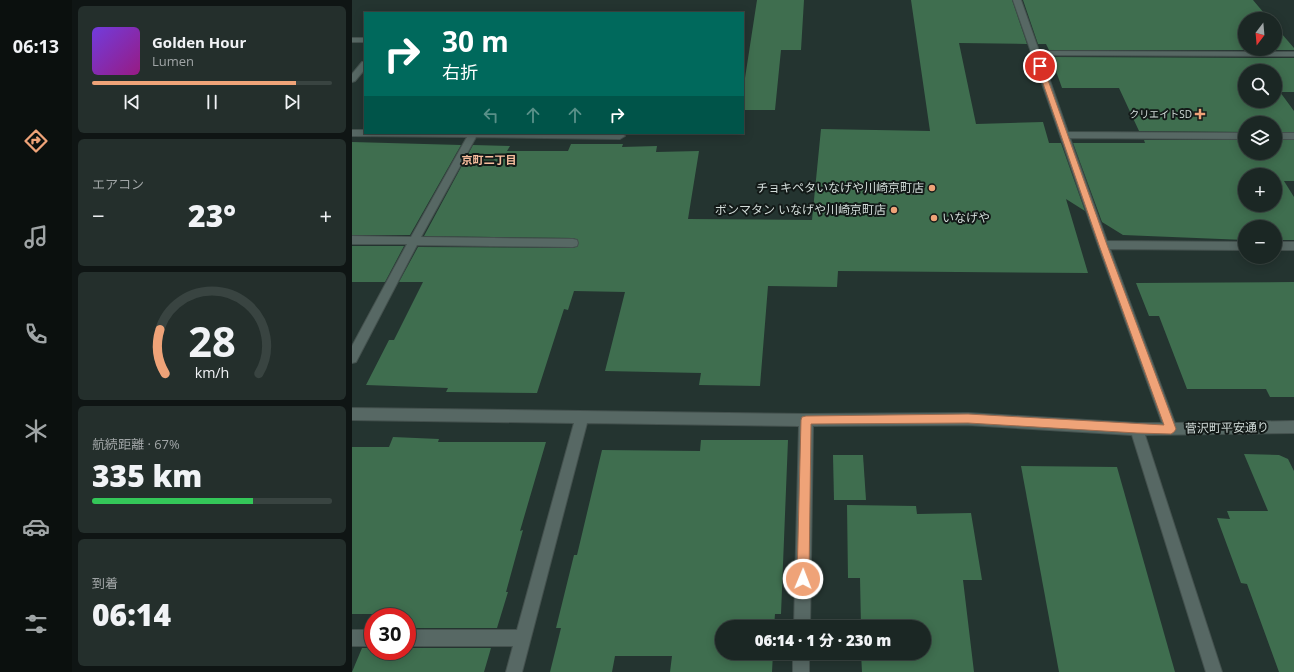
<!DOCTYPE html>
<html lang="ja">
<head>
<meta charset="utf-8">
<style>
	:root { --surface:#1b2724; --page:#242f2c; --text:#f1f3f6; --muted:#a0a5a6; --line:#394441; --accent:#efa378 }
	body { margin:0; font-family:"Open Sans","Noto Sans JP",sans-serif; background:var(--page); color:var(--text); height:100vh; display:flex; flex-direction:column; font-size:15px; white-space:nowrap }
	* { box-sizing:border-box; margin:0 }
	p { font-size:13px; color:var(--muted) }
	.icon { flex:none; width:22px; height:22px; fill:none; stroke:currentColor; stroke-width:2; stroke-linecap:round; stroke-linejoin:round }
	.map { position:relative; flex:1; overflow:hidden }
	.drawer { display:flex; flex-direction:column; gap:6px; padding:6px; background:#0f1514; width:280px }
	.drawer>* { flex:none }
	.guide { position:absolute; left:12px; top:12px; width:380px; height:122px; border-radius:0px; box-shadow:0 2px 10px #0003,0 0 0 1px var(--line); background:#00695c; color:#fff; overflow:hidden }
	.needle { width:26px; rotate:196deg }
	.fabs { position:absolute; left:886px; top:12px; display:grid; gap:8px }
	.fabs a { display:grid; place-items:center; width:44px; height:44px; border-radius:50%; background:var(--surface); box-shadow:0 2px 10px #0003,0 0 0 1px var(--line); font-size:20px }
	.speed { position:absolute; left:12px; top:608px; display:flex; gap:8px; font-size:20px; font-weight:700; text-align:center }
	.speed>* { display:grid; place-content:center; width:52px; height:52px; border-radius:50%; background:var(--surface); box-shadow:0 2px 10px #0003,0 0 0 1px var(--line); line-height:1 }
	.speed .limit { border:6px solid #d22; background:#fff; color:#111 }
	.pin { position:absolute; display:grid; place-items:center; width:34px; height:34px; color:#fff; margin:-17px; border:2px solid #fff; border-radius:50%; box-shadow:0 1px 4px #0007 }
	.me { position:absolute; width:44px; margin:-22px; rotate:1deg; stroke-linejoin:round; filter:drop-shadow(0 0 3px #0008) }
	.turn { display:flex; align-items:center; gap:14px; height:84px; padding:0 12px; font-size:18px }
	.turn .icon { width:52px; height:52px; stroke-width:2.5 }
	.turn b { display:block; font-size:28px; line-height:34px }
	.lanes { display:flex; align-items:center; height:38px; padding:0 12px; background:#0003; justify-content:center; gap:20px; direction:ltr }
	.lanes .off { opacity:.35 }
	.big { font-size:30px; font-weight:800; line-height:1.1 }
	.drawer .card { flex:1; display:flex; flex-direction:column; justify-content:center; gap:6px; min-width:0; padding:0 14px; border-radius:6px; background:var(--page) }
	.drawer .dial { align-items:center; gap:0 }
	.dial svg { height:104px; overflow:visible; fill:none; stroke:var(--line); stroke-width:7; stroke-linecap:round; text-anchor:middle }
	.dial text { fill:var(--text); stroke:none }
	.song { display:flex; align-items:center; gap:12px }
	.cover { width:48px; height:48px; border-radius:6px; background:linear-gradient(135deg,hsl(260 70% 55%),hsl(310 70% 35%)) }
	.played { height:4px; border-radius:2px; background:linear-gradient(90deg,var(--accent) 85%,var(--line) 85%) }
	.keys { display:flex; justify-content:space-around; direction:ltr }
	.heat { display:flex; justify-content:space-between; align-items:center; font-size:22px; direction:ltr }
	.charge { height:6px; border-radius:3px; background:linear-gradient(90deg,#34c759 67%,var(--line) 0) }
	.trip { position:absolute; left:363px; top:620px; width:216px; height:40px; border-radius:20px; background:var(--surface); box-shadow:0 2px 10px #0003,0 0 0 1px var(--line); font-weight:800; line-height:40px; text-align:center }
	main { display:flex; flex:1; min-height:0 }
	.tabs { display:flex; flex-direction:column; width:72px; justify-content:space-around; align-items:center; background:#0b100e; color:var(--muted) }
	.tabs .icon { width:28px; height:28px }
	.tabs .on { color:var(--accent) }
	.tabs b { font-size:18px; color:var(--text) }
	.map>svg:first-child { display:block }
	.building { fill:#3f6e4f; fill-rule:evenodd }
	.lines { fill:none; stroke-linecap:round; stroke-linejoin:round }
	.minor-casing { stroke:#44514e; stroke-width:2 }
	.minor { fill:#576864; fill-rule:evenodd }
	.route { fill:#efa378; stroke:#9b6a4e }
	.poi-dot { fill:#efa378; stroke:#131a18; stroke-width:1.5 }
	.labels { text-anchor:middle; stroke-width:4; stroke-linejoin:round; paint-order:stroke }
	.far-poi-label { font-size:10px; fill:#d3ddda; stroke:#131a18; text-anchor:end }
	.far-neighbourhood-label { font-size:11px; font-weight:bold; fill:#f7bd9d; stroke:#131a18 }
	.poi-label { font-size:12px; fill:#d3ddda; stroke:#131a18; text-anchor:end }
	.street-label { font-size:12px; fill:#d3ddda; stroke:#131a18 }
</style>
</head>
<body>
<main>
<nav class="tabs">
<b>06:13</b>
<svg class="icon on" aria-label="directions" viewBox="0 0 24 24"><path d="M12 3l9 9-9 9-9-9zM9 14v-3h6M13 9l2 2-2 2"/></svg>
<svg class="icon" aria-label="music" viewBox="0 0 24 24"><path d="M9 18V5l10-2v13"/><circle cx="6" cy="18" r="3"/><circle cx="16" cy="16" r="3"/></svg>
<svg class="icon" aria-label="phone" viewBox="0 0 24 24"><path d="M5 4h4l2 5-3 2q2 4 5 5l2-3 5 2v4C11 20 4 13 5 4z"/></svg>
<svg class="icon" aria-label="climate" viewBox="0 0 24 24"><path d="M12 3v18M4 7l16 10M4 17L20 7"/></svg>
<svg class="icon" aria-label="car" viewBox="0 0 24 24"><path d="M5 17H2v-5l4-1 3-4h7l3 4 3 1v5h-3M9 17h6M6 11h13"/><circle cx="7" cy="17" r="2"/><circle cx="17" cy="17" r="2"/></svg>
<svg class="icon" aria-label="filters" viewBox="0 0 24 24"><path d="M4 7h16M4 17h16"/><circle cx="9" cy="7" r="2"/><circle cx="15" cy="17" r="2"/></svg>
</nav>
<section class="drawer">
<div class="card">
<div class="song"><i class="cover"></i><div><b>Golden Hour</b><p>Lumen</p></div></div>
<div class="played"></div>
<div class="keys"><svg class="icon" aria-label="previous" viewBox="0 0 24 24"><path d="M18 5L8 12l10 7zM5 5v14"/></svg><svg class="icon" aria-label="pause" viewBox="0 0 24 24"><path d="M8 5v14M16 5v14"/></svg><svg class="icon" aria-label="next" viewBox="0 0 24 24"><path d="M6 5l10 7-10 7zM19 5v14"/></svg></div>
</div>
<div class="card"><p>エアコン</p>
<div class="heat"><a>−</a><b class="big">23°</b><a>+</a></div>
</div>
<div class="card dial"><svg viewBox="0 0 100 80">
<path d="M14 69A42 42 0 1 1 86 69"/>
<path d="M14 69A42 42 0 0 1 10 35" stroke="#efa378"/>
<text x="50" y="56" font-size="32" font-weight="700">28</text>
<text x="50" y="72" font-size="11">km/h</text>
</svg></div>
<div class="card"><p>航続距離 · 67%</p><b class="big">335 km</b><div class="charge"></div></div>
<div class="card"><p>到着</p><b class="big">06:14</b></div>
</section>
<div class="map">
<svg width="942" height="672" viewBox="0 0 942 672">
	<rect width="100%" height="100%" fill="#243430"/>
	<g class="building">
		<path d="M405,0H452L449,50H429L423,110H391V91Z"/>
		<path d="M559,0H660L675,44L607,43L624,124L691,122L697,143H709L733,211L714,199L736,273L486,271L485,287L416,286L408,386L347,385L349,373L253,371L273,292L222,291L216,310L212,309L185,393L94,392L96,388L14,385L37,340H42L71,282H47L66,247L221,248L226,246V240L221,238L72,236L121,145L158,146L155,151H216L219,144H271L270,147L305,146L304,152L347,151L336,219L460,220L469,129L578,131Z"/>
		<path d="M671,0H901L917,19H893V49H923V26L942,48V50H697L694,44H686Z"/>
		<path d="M699,57L942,58V92H928L942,111V132H923V123H893V132L787,131L767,88H710ZM893,71H923V101H893Z"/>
		<path d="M792,140H893V153H923V140H942V181H932L942,197V240H923V227H893V240L771,235L750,222L721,143H793ZM893,175H923V205H893Z"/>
		<path d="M0,142L109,145L58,235H0Z"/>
		<path d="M0,246H52L33,282H0Z"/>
		<path d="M942,282V397H918L914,389H835L807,316H797L784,283Z"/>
		<path d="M41,437L87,439L86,442H194L168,531L171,530L154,592H156L145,628H55V617H21V628H18L20,623H18L22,614H0V447H37Z"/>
		<path d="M349,440H436L429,614H423L422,627H370V653H421L420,672H318L320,656H263L260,672H198L209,628H204L222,555H225L250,450L348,451Z"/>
		<path d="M892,454L927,455L936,459L942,471V672H927L895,584L889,583L865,518L878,519L875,511H916Z"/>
		<path d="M481,455H511L514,500H482Z"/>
		<path d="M669,466L765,467L823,672H707Z"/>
		<path d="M495,505L564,506L565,514L619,513L630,580H611L622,672H510L509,653H572V627H509L508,578H496Z"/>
		<path d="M10,648H21V651H55V648H139L132,672H0Z"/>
	</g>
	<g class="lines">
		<defs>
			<g id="minor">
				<path d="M661,0H669L687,51L942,52V56L689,55L716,132L893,133V139L718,138L755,241L893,242V250L758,249L823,423L942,421V433L793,435L870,672H854L780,435L616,425L461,426L458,627H442L447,426L235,423L170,672H154L161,646H55V630H165L222,423L0,420V408L454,414L616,413L785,423H810L746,245Z"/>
				<rect x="0" y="38" width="13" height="4"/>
				<path d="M10,62H13V69L3,81L0,82V74Z"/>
				<path d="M0,130H13V133H268L273,136L268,139L124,137L69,237L221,239L225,240L226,243L225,246L221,247L65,245L4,362L0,363V346L55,244H0V236L59,237L115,137L0,136Z"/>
				<rect x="923" y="133" width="19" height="6"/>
				<rect x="923" y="242" width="19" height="8"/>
				<rect x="0" y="630" width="21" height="16"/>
				<rect x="441" y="653" width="16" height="19"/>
			</g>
		</defs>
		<use href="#minor" class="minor-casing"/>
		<use href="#minor" class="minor"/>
	</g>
	<path class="route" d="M688,64L691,66L755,245L824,429L822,432L819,434L785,433L616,423L459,424L457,579L455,583L451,585L447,583L445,579L449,420L450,417L454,416L616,414L812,425L747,245L685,66Z"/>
	<g class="poi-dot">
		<path d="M846 108h4v4h4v4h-4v4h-4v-4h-4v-4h4z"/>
		<circle cx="580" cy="188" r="4"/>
		<circle cx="542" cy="210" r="4"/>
		<circle cx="582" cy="218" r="4"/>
	</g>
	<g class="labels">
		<g class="far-poi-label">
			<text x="840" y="118">クリエイトSD</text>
		</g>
		<g class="far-neighbourhood-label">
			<text x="137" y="164">京町二丁目</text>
		</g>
		<g class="poi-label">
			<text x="572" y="192">チョキペタいなげや川崎京町店</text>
			<text x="534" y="214">ボンマタン いなげや川崎京町店</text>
			<text x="590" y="222" text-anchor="start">いなげや</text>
		</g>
		<g class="street-label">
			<text transform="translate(875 428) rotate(-1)" y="4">菅沢町平安通り</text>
		</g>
	</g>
</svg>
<div class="fabs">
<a><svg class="needle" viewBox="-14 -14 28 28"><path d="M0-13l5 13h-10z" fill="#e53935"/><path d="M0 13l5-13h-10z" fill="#a0a5a6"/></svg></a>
<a><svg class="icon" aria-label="search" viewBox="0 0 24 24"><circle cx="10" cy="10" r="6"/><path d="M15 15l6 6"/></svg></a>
<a><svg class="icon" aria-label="layers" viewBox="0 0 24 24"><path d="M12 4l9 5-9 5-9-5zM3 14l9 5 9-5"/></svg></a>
<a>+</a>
<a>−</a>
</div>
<div class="speed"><div class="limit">30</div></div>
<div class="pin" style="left:688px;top:66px;background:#d93025"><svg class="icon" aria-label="arrive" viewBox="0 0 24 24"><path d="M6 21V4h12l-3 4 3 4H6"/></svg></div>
<svg class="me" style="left:451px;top:579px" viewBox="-20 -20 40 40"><circle r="17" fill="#efa378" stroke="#fff" stroke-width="3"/><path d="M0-11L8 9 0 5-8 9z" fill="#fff"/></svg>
<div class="trip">06:14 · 1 分 · 230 m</div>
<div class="guide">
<div class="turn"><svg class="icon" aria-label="right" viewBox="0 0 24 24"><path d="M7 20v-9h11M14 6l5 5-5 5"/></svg><div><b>30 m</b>右折</div></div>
<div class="lanes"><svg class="icon off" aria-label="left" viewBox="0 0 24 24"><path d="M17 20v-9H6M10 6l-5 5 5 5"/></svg><svg class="icon off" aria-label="ahead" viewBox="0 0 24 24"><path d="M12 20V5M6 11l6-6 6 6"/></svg><svg class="icon off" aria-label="ahead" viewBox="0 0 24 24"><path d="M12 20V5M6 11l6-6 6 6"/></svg><svg class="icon" aria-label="right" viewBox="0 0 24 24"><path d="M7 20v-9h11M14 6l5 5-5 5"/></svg></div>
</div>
</div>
</main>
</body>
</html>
